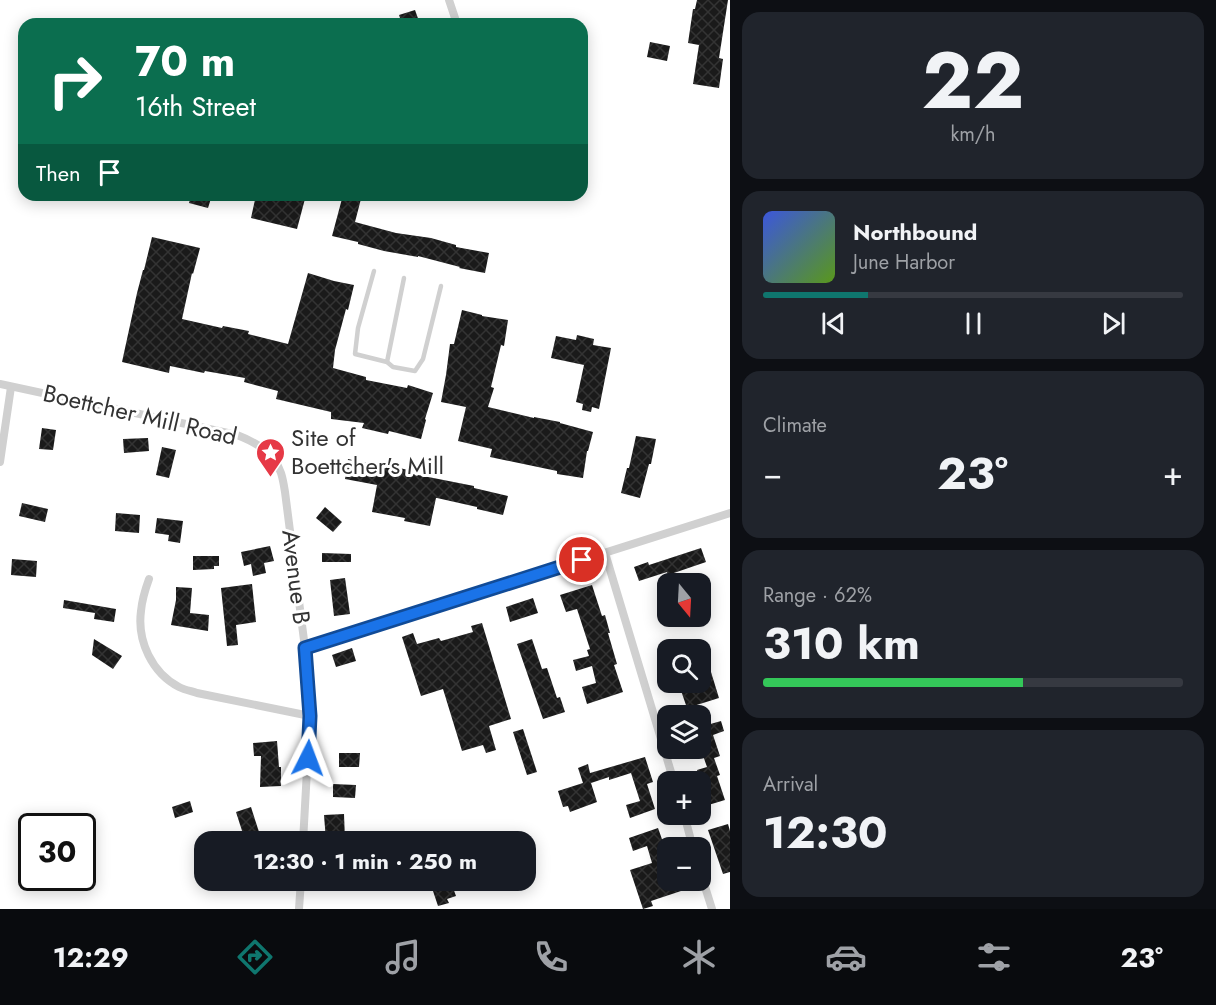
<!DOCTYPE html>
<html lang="en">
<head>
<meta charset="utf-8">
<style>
	:root { --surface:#171b24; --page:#20242c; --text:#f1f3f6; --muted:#9ea1a6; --line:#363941; --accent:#0f766e }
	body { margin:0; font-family:Jost,sans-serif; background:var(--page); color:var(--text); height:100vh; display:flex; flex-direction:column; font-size:22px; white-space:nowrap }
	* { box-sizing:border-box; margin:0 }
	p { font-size:20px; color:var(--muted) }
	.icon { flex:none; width:33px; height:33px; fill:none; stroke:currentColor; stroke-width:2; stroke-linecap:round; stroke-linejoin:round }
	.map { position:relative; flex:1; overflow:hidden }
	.sheet { display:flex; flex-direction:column; gap:12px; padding:12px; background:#0d0f14; width:486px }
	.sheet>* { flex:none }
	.hud { position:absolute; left:18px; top:18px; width:570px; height:183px; border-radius:18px; box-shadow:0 3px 15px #0003; background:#0b6e4f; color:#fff; overflow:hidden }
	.needle { width:39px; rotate:162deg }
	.controls { position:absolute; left:657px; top:573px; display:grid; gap:12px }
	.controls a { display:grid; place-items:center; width:54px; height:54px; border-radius:12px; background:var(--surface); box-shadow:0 3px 15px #0003; font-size:30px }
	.speed { position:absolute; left:18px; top:813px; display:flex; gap:12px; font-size:30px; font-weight:700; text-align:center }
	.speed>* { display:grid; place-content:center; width:78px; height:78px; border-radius:50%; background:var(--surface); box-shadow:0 3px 15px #0003; line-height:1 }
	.speed .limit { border:3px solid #111; border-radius:9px; background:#fff; color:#111 }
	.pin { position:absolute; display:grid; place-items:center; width:51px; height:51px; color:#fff; margin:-26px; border:3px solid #fff; border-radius:50%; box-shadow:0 2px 6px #0007 }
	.me { position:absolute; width:66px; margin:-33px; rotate:3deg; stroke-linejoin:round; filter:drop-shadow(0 0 4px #0008) }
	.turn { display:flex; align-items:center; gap:21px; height:126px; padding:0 18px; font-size:27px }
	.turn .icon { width:78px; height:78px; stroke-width:2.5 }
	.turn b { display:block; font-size:42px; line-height:51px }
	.then { display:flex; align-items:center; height:57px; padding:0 18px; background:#0003; gap:12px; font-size:22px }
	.big { font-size:45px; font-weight:700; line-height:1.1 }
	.sheet .widget { flex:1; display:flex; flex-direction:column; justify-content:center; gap:9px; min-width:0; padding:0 21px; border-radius:18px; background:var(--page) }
	.sheet .dial { align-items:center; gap:0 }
	.dial b { font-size:78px; line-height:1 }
	.song { display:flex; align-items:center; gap:18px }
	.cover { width:72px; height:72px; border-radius:9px; background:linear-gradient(135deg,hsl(230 70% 55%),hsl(90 70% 35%)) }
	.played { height:6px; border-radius:3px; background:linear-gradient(90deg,var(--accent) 25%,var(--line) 25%) }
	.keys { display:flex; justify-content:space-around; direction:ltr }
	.heat { display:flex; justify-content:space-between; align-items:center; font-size:33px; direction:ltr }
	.charge { height:9px; border-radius:4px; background:linear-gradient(90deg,#34c759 62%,var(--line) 0) }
	.trip { position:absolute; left:194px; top:831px; width:342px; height:60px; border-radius:18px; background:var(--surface); box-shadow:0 3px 15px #0003; font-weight:700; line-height:60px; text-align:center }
	.dock { display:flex; height:96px; justify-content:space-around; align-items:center; background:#090b0e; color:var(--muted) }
	.dock .icon { width:42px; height:42px }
	.dock .current { color:var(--accent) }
	.dock b { font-size:27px; color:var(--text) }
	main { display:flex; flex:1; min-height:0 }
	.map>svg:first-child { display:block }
	.building { fill:url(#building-cross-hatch) }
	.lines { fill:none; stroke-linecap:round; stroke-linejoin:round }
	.lane { stroke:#d0d0d0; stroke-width:4.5 }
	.street { stroke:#d0d0d0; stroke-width:8 }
	.route-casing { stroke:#114b97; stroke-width:15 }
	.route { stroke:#1a73e8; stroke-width:10 }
	.labels { text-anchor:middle; stroke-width:6; stroke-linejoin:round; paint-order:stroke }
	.street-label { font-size:24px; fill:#333; stroke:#fff }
	.poi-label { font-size:24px; fill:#333; stroke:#fff; text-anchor:start }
</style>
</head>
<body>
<main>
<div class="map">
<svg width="730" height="909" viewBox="0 0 730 909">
	<defs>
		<pattern id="building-cross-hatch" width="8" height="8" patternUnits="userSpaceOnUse" patternTransform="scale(1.5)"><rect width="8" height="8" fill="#1a1a1a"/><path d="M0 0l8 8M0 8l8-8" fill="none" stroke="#333"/></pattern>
	</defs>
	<rect width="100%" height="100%" fill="#fff"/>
	<g class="building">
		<path d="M697,0H728L719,58L723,59L719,88L693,84L699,45L688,43L693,9H695Z"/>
		<path d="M415,10L420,24H402L399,15Z"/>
		<path d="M650,42L670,46L667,61L647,57Z"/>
		<path d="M191,195H212L208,208L189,203Z"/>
		<path d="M256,195H306L297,229L251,218Z"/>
		<path d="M343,195H362L355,222L396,233L431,238L456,245V247L489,253L485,273L459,268L460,267L418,256V257L384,251L358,244V242L332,236Z"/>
		<path d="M152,237L200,248L193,274L192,273L182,319L222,328L223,326L249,331L248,334L288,344L308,273L334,281L354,285L348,310L346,309L335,350L333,368L366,377V380L407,388L408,385L433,393L425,419L426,420L421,439L389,431L388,434L362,428L364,423L331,419V412L276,399L278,391L244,382L245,378L205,371L204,373L170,366L169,373L122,362L137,293L143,270H144Z"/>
		<path d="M462,310L482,315V316L508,320L504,346L501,345L491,387L494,388L488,407L534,418V417L560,422V423L593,432L588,451H587L583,478L557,474V471L490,457L492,449L458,441L466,407L441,402L446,375L450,344H454Z"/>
		<path d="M577,335L594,339L593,345L611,348L599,409L592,407L591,412L582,410L583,404L576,402L584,365L551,358L556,336L576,340Z"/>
		<path d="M42,428L56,430L53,450L39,449Z"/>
		<path d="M636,436L656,439L651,464H649L640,498L621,493L627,468H629Z"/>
		<path d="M148,438L149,451L124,453L123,439Z"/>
		<path d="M162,447L176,450L169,478L156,475Z"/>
		<path d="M348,459L382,466L383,464L408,470V473L474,486V488L508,496L503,515L477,509V507L437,498H436L430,526L404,521L405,518L372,512L377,485L345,479Z"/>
		<path d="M22,503L48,509L45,522L19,516Z"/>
		<path d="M325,507L342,522L333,532L316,518Z"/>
		<path d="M116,513L140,515L139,533L115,531Z"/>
		<path d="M157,518L183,521L180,543L168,541L169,535L155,533Z"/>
		<path d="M270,546L274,561L264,563L266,573L253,576L251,564L244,566L241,552Z"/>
		<path d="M701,548L706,562L668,575L667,572L639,581L634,567L648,562L649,565Z"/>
		<path d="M322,553L351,554V562H322Z"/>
		<path d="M193,556H219V566H214V569L193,570Z"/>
		<path d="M12,559L37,561L36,577L11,575Z"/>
		<path d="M345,578L350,614L334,616L330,580Z"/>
		<path d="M252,584L256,622L236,625L238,645L227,646L221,588Z"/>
		<path d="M592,585L602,616L605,615L610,633H608L617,664L614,665L623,692L587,704L582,687L596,683L592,666L576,671L573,660L589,656L587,650L590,649L577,609L566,612L560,595Z"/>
		<path d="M176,587L192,588L190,613L209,615L208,631L171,625L176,600Z"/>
		<path d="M533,598L538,613L510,622L506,607Z"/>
		<path d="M64,600L116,609L114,622L94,619L95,613L63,608Z"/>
		<path d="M482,623L511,719L489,726L496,750L486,753L483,745L462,751L443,689L421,696L402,637L413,633L417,644L439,638L441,641L473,632L471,626Z"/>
		<path d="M94,639L122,656L113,669L92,655Z"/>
		<path d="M532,639L542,669L547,668L557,698L560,697L565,712L543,719L517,644Z"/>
		<path d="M352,648L356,661L336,667L332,655Z"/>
		<path d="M711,672L719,698L687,708L678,682H700V675Z"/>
		<path d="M721,721L724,731L713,735L720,756L714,758L720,775L717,776L725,800L705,806L700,793V791L704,790L697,770L707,767L700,747V727Z"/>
		<path d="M523,729L537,772L527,775L513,732Z"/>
		<path d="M277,741L279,767H281V786L260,787L261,756H254L253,743Z"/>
		<path d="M339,753H360L359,767H339Z"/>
		<path d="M645,757L653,782L647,784L655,809L630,818L626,805L640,801L631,773L609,780V777L591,783L597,802L570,812L568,806L563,807L558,791L583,783L578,768L588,764L590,773Z"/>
		<path d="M333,784L356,785L355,798L333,797Z"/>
		<path d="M190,801L193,812L175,818L172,807Z"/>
		<path d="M251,807L259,832L244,837L236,812Z"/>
		<path d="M344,814L345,840L326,841L324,815Z"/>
		<path d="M728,824L730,831V872L723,874L708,830Z"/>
		<path d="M658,828L668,856V880H678L681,891L651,901L653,906L643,909L630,870L652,863L647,846L633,851L629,838Z"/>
		<path d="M452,885L456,896L447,899L449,903L438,906L433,891Z"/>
	</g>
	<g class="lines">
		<g class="lane">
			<path d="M374,271L358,328L355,354L387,362L393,367L415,371L423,359L441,286"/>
			<path d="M387,362L404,278"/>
		</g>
		<g class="street">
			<path d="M449,0L457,24"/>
			<path d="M0,384L237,435C255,442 274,452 281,473C283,479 284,486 285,492L305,648L310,716L303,842"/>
			<path d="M0,462L11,387"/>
			<path d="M605,553L674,782"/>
			<path d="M149,579C145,590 142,600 141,611C137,641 152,673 179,687C185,690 191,691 197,693L310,716"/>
			<path d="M305,648L730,513"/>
			<path d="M684,814L693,848"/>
			<path d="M700,871L712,909"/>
			<path d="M299,909L301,880"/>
		</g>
	</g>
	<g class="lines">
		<defs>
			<path id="route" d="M308,758L310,716L305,648L582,560"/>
		</defs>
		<use href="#route" class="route-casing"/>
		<use href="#route" class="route"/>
	</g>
	<defs>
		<symbol id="sight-pin" viewBox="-11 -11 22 30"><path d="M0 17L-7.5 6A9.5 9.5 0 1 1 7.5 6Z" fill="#e63946" stroke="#fff"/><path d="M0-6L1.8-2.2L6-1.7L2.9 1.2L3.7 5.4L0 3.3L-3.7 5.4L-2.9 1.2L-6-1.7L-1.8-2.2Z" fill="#fff"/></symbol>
	</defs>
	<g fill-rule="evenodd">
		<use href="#sight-pin" x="254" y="436" width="33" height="45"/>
	</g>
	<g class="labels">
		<g class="street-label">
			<text transform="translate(140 415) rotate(13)" y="8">Boettcher Mill Road</text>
			<text transform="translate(296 577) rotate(83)" y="8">Avenue B</text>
		</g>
		<g class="poi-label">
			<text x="291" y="446">Site of<tspan x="291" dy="28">Boettcher's Mill</tspan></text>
		</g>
	</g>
</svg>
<div class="controls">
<a><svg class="needle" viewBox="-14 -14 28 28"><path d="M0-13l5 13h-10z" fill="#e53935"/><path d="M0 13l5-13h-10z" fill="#9ea1a6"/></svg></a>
<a><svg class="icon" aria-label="search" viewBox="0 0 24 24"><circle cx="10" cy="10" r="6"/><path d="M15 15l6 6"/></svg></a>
<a><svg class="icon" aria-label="layers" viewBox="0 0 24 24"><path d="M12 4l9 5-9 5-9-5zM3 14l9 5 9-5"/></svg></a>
<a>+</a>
<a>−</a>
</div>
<div class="speed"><div class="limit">30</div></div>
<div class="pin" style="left:582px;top:560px;background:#d93025"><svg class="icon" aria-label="arrive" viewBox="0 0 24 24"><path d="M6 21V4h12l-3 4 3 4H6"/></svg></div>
<svg class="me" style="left:308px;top:758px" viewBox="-20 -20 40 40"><path d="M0-17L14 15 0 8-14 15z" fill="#1a73e8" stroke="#fff" stroke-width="4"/></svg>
<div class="trip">12:30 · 1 min · 250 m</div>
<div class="hud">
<div class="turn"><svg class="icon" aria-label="right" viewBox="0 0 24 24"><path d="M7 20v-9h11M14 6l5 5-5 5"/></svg><div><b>70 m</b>16th Street</div></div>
<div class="then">Then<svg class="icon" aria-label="arrive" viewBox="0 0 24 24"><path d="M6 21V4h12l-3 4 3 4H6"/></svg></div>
</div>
</div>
<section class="sheet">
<div class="widget dial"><b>22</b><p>km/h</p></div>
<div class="widget">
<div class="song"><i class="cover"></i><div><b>Northbound</b><p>June Harbor</p></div></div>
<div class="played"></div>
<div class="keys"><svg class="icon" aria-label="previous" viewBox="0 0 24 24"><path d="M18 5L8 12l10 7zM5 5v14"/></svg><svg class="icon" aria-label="pause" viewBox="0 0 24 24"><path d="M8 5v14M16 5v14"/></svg><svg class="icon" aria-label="next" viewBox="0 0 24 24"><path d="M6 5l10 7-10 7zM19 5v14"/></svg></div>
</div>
<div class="widget"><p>Climate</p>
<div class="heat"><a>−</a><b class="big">23°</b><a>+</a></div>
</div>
<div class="widget"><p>Range · 62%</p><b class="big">310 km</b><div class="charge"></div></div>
<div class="widget"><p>Arrival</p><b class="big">12:30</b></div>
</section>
</main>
<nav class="dock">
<b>12:29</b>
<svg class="icon current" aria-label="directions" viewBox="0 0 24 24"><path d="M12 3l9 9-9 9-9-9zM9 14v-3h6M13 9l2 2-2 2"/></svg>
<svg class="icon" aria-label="music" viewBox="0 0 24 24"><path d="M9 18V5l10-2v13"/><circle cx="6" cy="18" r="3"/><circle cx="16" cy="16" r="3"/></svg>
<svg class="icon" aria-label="phone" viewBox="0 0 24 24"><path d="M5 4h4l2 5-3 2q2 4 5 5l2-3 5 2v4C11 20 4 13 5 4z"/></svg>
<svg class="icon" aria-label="climate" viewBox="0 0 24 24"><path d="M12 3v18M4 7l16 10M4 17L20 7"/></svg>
<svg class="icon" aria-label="car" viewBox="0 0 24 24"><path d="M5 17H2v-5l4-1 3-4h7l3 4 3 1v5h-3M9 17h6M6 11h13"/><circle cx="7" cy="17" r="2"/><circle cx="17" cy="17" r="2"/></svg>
<svg class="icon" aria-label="filters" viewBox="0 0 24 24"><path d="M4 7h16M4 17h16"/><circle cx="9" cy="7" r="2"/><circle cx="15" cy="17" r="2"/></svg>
<b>23°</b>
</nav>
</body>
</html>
